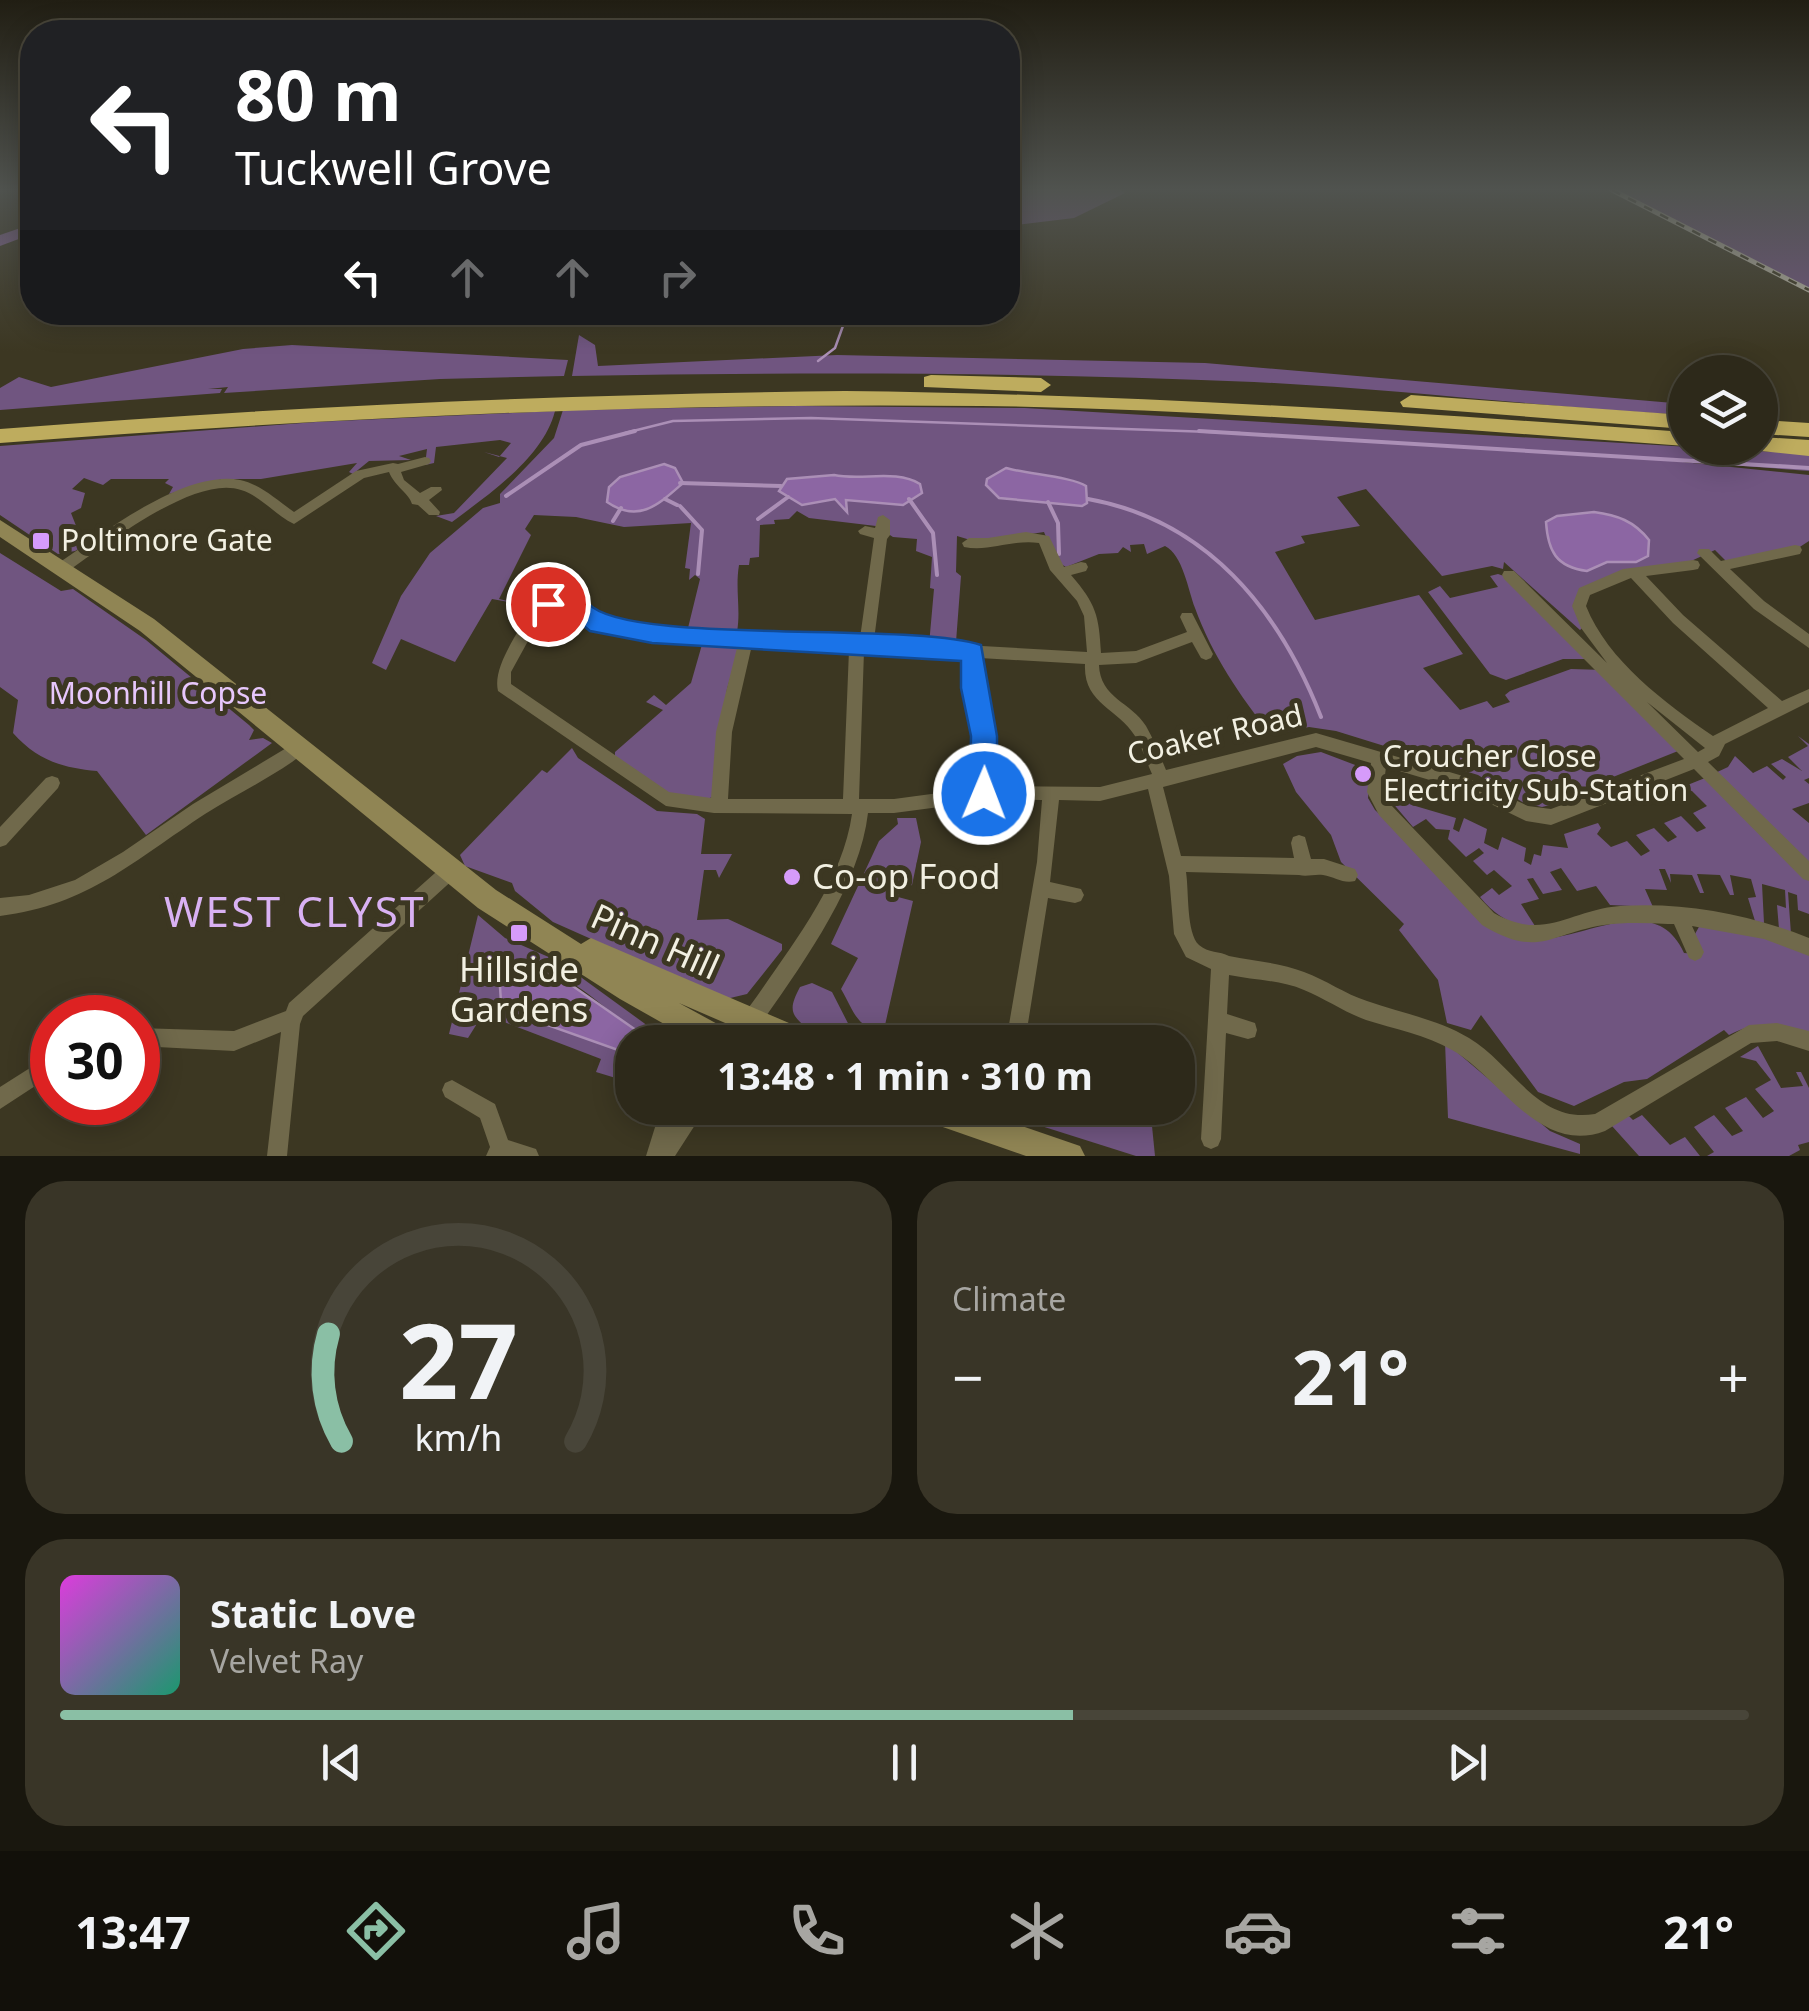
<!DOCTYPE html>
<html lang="en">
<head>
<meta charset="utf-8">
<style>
	:root { --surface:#2d291a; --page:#393527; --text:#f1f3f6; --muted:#a7a6a2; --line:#484539; --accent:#8abfa5 }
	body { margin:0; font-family:"Noto Sans",sans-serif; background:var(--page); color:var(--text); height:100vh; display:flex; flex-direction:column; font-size:38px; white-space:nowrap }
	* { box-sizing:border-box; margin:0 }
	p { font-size:32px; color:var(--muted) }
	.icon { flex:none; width:55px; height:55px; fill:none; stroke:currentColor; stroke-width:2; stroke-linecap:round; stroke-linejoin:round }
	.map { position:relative; height:1156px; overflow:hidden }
	.side { display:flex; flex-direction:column; gap:25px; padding:25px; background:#19170e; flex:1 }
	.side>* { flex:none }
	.hud { position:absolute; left:20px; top:20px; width:1000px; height:305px; border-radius:40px; box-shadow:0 5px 25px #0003,0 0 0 2px var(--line); background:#202124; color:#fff; overflow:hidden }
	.fabs { position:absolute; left:1668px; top:355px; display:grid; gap:20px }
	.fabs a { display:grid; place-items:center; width:110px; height:110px; border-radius:50%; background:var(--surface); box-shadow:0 5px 25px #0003,0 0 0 2px var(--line); font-size:50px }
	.speed { position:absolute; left:30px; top:995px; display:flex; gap:20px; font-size:50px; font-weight:700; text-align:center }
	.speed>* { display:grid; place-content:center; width:130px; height:130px; border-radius:50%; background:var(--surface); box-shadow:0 5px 25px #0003,0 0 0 2px var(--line); line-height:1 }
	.speed .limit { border:15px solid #d22; background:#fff; color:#111 }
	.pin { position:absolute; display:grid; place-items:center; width:85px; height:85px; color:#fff; margin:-42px; border:5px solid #fff; border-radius:50%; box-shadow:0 2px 10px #0007 }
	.me { position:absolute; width:110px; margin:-55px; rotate:1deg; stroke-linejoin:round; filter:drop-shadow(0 0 8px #0008) }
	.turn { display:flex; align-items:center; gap:35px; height:210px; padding:0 50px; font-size:45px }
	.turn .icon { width:130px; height:130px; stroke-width:2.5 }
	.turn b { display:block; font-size:70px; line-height:85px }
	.lanes { display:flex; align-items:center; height:95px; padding:0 50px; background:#0003; justify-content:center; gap:50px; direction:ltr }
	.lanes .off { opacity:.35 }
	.big { font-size:75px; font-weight:700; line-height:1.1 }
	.side .card { flex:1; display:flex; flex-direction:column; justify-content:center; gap:15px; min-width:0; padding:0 35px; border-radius:40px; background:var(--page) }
	.side .dial { align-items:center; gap:0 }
	.dial svg { height:260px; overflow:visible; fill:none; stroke:var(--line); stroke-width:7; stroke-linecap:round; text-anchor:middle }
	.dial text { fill:var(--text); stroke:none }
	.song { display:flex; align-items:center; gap:30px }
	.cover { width:120px; height:120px; border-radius:15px; background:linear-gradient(135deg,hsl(300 70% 55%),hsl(160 70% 35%)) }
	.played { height:10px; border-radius:5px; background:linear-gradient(90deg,var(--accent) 60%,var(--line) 60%) }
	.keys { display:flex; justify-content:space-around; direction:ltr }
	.heat { display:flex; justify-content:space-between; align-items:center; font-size:55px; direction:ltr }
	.side .tiles { flex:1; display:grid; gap:25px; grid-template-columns:1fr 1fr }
	.card:last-child { grid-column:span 2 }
	.trip { position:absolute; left:615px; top:1025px; width:580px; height:100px; border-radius:40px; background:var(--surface); box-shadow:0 5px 25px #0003,0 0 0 2px var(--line); font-weight:700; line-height:100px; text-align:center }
	.tabs { display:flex; height:160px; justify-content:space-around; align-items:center; background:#12100a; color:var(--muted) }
	.tabs .icon { width:70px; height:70px }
	.tabs .current { color:var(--accent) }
	.tabs b { font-size:45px; color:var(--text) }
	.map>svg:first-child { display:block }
	.green { fill:#705580 }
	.water { fill:#8c66a3; stroke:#ab8fb6; stroke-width:2.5 }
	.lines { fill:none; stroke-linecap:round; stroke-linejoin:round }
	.stream-far1 { stroke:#ab8fb6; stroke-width:2.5 }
	.stream { stroke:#ab8fb6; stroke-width:4 }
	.river { fill:#8c66a3; fill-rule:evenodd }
	.minor { fill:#70694b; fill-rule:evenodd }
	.secondary { fill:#908554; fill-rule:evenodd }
	.motorway { fill:#beac5e; fill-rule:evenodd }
	.rail-casing { stroke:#b9b6a6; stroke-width:5 }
	.rail { stroke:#3c3722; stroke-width:2.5; stroke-dasharray:9; stroke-linecap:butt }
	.route { fill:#1a73e8; stroke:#114b97; stroke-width:2.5 }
	.poi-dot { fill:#d69bfa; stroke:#3c3722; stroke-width:4 }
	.labels { text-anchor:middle; stroke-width:10; stroke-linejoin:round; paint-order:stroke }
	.poi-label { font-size:30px; fill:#f2f0e2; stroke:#3c3722; text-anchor:start }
	.park-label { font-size:30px; fill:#e7c7fc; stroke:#3c3722 }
	.street-label { font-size:30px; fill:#f2f0e2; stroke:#3c3722 }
	.near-poi-label { font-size:35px; fill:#f2f0e2; stroke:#3c3722; text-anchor:start }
	.near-street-label { font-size:35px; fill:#f2f0e2; stroke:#3c3722 }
	.near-quarter-label { font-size:42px; letter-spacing:2.5px; fill:#d9b1f3; stroke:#3c3722 }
</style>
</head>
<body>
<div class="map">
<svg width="1809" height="1156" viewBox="0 0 1809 1156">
	<rect width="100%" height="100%" fill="#3c3722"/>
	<g class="green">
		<path d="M1008,190H1121L1125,193L1074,218L1008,226Z"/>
		<path d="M1616,190H1809V288Z"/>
		<path d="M579,335L595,345L598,366L837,355L1205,363L1685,404V415C1541,407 1398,389 1254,382C1027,372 800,372 572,376Z"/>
		<path d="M292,345L568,360L564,376L440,379L224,393L228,387L208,389H222L220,393L0,410V388L19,377L51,387L243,349Z"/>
		<path d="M798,406L1025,408L1809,454V471L1663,460L1809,475V541L1795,550L1726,561L1715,550L1689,562L1649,569L1584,592L1586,624L1580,630L1504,562L1503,569L1492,566L1442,576L1366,489L1337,497L1360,526L1301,536L1305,543L1275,552L1315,620L1419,595L1463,654L1423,668L1460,710L1487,701L1493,708L1510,702L1505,695L1510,691L1571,669L1604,670L1683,749L1563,797L1562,802L1542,807L1524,803L1478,775L1336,731L1309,727L1271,735C1240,696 1212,655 1195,608C1188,590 1183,555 1165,546L1147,554L1144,544L1130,545L1131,552L1123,547L1118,553L1099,554L1066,567L1056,561L1044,532L977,542L957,536L956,572L961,576L956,642L929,645L934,589L930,588L932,557L916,551L917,539L893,537L876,526L809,518L797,511L789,519L774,520L775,524L760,525L759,557L750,558L749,565H739C735,589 741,609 737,632L688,628L700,579L695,575L689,580L690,569L685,568L691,523L624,527L576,517L534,515L525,529L531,535L499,599L530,606L492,599L455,662L401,639L386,670L372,663L401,596L430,553L483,508L500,503V494L554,438L563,410Z"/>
		<path d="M555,411C543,458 489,494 452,522L436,516L454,513L507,458L484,452L499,457L511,443L500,440L436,447L434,463L425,465L427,449L399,456L411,460L369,461L353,474L349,472L357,463L261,479H222L169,494L173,487L165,483L169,479H111L103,485L84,478L72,489L85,493L81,508L71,513L82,541L94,540L75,551L58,554L0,515V446L316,422Z"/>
		<path d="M0,553L61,591L73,589L146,640L249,725L254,730L249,740L263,738L272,743L146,835L97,771C62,768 37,760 13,733L18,700L0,687Z"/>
		<path d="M1498,574L1507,577L1588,659H1563L1506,680L1490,674L1428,592L1440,586L1450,598L1498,587L1490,576Z"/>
		<path d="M703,641L739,647L727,689L712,797L708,799L669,794L615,757V752L663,710L646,702L654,695L666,705L691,683Z"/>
		<path d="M1798,736L1809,744V778L1804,780L1809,784V803L1792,809L1809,823V870L1713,774L1728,767L1735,756L1753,773L1767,766L1783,780L1786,777L1771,764L1782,759L1802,771L1788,757L1808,746Z"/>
		<path d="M572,748L578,758L657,811L697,814L705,819L701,854H732L719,878L716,870H704L697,920L728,919L782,944V950L747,994L726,999L553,922L515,891L512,883L465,866L460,855L542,770L547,773Z"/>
		<path d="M1321,752L1371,771L1368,798L1375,810L1512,938C1568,954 1652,882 1684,953L1697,954L1695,934L1700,925L1751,930L1809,952V1035C1780,1026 1758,1019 1729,1035L1724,1030L1647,1079L1624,1082L1574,1106L1538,1092L1481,1015L1471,1030L1447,1023L1438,980L1399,930L1404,924L1341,862L1331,835L1296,792L1283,764L1297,756Z"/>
		<path d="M1710,776L1809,877V914L1798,910L1797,895L1788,892L1791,934L1779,929L1777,905L1786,908L1785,890L1762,884L1764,923L1755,921L1748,898L1756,897L1751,879L1730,875L1734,895H1730L1720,875L1697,874L1704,893H1700L1692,875L1670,874L1671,883L1665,869H1659L1667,890L1645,889L1653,907L1610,905L1596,886L1577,891L1561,868L1550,872L1562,890L1543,894L1533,878L1527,879L1539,899L1521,904L1535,926C1511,927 1494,914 1480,897L1492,888L1499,895L1512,886L1494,870L1487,875L1473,861L1484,853L1479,848L1466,857L1448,839L1450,830L1436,829L1426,819L1413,827L1391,801L1410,802L1406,785L1396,779L1412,784V805L1456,818L1453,829L1459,832L1464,818L1487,829L1484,843L1498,850L1502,837L1526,848L1524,861L1531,865L1534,854L1541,856L1543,845L1568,848L1564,834L1598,823L1601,828L1597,834L1611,847L1627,841L1641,856L1650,851L1636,835L1654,828L1668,842L1677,837L1664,823L1681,816L1697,832L1706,828L1693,813L1707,806L1692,791L1680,788Z"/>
		<path d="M897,818H916L921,842L912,885L900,890L898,897L913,901L883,1034C855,1025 855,1013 841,989L858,958L831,944L879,841L898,824Z"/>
		<path d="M478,915L505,938L560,962L670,1042C623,1042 564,948 512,969L511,1012L632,1055V1083L596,1072L601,1059L483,1014L468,1038L449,1034Z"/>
		<path d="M812,983L832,992L854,1035L878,1042H813L806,1037L809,1029C789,1015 789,1008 800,987Z"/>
		<path d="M1445,1042L1550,1131L1580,1144V1154L1448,1118Z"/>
		<path d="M1758,1046L1781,1088L1803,1086L1796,1072H1801L1809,1088V1142L1798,1145L1800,1150L1789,1156H1707L1714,1152L1694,1127L1714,1115L1732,1136L1743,1131L1725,1108L1746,1097L1763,1118L1774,1111L1755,1089L1771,1080L1756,1061L1740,1057Z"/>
		<path d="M773,1108H862L870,1110L865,1127C833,1114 809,1127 773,1108Z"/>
		<path d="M984,1108H1081L1152,1126L1155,1156H1136Z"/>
		<path d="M1628,1115L1633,1120L1642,1115L1670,1145L1685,1137L1700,1156H1639L1612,1126Z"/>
	</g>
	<g class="water">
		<path d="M664,464L675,468L683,483C659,504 639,524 607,502L609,487L620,477Z"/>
		<path d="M1006,468C1027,474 1073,477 1086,486L1087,503L1082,506L999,498L986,485L987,479Z"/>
		<path d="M834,475C861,481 896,469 920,484L922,493L903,505L846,500L847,512L835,499L802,505L779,491L787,479Z"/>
		<path d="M1594,512C1617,515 1634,521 1649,540L1648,556L1636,562H1607L1587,571C1556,567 1548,551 1546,522L1557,516Z"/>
		<path d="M527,965L567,982L653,1042H632V1055L511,1012L501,1002L500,987L512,969Z"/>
	</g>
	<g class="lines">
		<g class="stream-far1">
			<path d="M818,361L835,348L848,312"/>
			<path d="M625,433L673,421L811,418L1240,433"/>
		</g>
		<g class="stream">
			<path d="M1199,431L1809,468"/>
			<path d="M680,483L781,486"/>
			<path d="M506,496L581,445L635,431"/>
			<path d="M665,499L677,505"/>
			<path d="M909,499L933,533L937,575"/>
			<path d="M1088,499C1206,520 1279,609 1321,717"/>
			<path d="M1048,502L1058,523L1059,554"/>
			<path d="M680,506L702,530L698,574"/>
			<path d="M758,519L788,497"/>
			<path d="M613,521L621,508"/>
		</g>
		<path class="river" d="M32,224V234L0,246V235Z"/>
		<g class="minor">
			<path d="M425,457L429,458L431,461L429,464L401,472L404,480L420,493L431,487H441L442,490L429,500L440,512L439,515H429L418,505L412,504C409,493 395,487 389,472L364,478L294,524C275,515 261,496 241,490C195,474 104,546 67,572H57L55,568L57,564C102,534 185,469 240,480C260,484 278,501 294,512L356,471L393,463L398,464Z"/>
			<path d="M883,515L890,520V535L887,539L874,640L1087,652L1084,616L1077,601L1050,570L1039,543C1013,539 990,552 964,547L962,543L969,538H988L1026,532L1049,536L1064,567L1081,562L1086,563L1088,567L1086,571L1071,575C1096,604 1099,615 1101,653L1136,651L1187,632L1180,617L1182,613H1192L1213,654L1211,658L1206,660L1201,658L1192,642L1136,663L1099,665C1100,698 1131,702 1146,726C1154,740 1160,756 1166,770L1316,733L1463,776L1528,806L1551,809L1684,759L1504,579L1502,575L1504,571H1514L1607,663L1581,628L1572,606L1579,588L1623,569L1693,560L1698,561L1700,565L1698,569L1693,570L1646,576L1683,615L1782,701L1809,689V702L1725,744L1719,756L1708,762L1809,861V881L1803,879L1694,769L1551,825L1526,821L1460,789L1386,767L1383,791L1391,805L1494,913C1545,942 1569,910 1620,906C1685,902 1749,914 1809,938V956L1764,939L1692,926L1704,952L1701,958L1695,961L1689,958L1674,924H1668C1647,923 1625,922 1604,925C1548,934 1539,959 1482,925L1379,815L1367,792L1371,763L1316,747L1163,787L1181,856L1294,858L1291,843L1293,837L1299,835L1305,837L1311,859H1324L1355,869L1358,875L1355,881C1343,884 1335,877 1323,875C1314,874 1307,877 1299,875L1186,872C1189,890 1186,933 1199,945C1208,953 1220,951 1229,956C1254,961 1281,963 1304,972C1326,980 1345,994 1367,1001C1401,1013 1437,1019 1469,1038C1513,1064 1537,1124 1595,1114L1749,1025L1777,1023L1809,1031V1051L1777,1041L1751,1043L1605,1131C1539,1156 1500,1077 1452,1050C1426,1035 1395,1029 1366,1020C1344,1012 1326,999 1304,990C1281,980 1253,980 1229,975L1227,1014L1255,1023L1257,1030L1255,1037L1248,1039L1226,1033L1221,1139L1218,1146L1211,1149L1204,1146L1201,1139L1211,969L1186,957L1174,934L1169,876L1148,789L1100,801L1059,800L1050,882L1081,889L1084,895L1081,901L1075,903L1048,898L1025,1042H1006L1037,862L1042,800L1000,799L894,813H868C859,892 792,978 748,1042H728C734,1024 751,1006 762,989C798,937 843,878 852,814L714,813L666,806L498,691C492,666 520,630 533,607L530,603L532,599L537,598L579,603L584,605L593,616L652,627L860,638L874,538L860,534L858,531L865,526L875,528L878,517ZM1631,578L1673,623L1768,708L1713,736C1665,703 1608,661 1586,606L1590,595ZM545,610L575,614L584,625L589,627L652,639L738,644L716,732L711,798L669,792L511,684V672ZM752,645L849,650L843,799H728L732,732ZM864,651L966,657L965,688L976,736V788L894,799H859ZM980,658L1085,664C1083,704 1118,708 1135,736C1142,747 1146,761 1152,774L1100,787L992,786V736L981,688ZM1647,702L1705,748L1698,752Z"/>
			<path d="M1795,545L1800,546L1802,550L1800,554L1730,569L1764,601L1809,634V648L1754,609L1697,553L1699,549H1709L1721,561Z"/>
			<path d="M298,741L304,743L306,748L304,753L292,762C264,781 234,796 205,814C135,860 88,905 0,916V898L29,895L75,880L123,852L193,804Z"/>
			<path d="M52,776L58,778L60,783L58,788L6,845L0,847V827L46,778Z"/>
			<path d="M450,863L456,865L459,871L456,877L303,1016L300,1024L287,1156H267L281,1032L234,1051L138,1046V1028L234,1031L286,1011L289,1003L444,865Z"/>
			<path d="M52,1054V1075L0,1109V1087Z"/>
			<path d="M452,1080L495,1104L508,1140L536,1149L539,1156H486L490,1147L480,1118L445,1097L442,1090L445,1083Z"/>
			<path d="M661,1108H681L678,1116L684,1108H706L675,1156H646Z"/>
			<path d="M1110,1108H1148L1150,1113L1147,1120L1140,1123L1113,1115Z"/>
		</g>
		<g class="secondary">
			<path d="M0,520L154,619L496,890L581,944L591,938L600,942L810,1032L814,1042H769L679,1003L732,1032L736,1042H696L620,999L478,908L140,631L0,537Z"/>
			<path d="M913,1108H969L1080,1146L1085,1156H1026L917,1118Z"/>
		</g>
		<g class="motorway">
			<path d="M931,375L1041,378L1051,385L1041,392L924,387V377Z"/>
			<path d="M845,391C1126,394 1405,412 1685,432V446C1451,429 1217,409 982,406C654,402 327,418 0,443V429C281,407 562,394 845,391Z"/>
			<path d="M1411,395L1685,415V429L1403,407L1400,402Z"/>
			<path d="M1760,420L1809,423V437L1760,434Z"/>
			<path d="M1760,437L1809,440V456L1752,450L1750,448H1760Z"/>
		</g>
		<defs>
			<path id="rail" d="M1612,190L1809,290"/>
		</defs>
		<use href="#rail" class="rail-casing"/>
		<use href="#rail" class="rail"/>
	</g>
	<linearGradient id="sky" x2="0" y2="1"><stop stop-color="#211e13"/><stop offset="0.54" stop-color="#50534f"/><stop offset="1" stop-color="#50534f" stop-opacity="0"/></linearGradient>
	<rect width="1809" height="351" fill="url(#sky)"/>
	<path class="route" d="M548,595L588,603C624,646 911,621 981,645L997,736V794L993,802L984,806L974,802L970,794L971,736L961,688V661L652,643L590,631L573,617L540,611L537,604Z"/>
	<g class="poi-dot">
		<rect x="31" y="531" width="20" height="20" rx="5"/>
		<circle cx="1363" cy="774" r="10"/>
		<circle cx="792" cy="877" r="10"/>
		<rect x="509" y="923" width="20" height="20" rx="5"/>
	</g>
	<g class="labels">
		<g class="poi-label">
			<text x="61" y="551">Poltimore Gate</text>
			<text x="1383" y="767">Croucher Close<tspan x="1383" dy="34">Electricity Sub-Station</tspan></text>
		</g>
		<g class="park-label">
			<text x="158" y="704">Moonhill Copse</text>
		</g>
		<g class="street-label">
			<text transform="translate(1215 735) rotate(-13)" y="10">Coaker Road</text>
		</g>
		<g class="near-poi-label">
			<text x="812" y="889">Co-op Food</text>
			<text x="519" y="982" text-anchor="middle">Hillside<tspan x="519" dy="40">Gardens</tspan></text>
		</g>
		<g class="near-street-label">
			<text transform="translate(655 942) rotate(24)" y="12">Pinn Hill</text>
		</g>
		<g class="near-quarter-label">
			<text x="295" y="927">WEST CLYST</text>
		</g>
	</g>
</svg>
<div class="fabs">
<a><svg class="icon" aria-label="layers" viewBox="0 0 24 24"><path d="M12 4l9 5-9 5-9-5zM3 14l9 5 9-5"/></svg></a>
</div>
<div class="speed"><div class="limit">30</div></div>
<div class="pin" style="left:548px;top:604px;background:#d93025"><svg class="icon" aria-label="arrive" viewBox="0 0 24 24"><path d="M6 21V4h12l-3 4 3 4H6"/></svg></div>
<svg class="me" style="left:984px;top:794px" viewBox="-20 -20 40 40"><circle r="17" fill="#1a73e8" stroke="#fff" stroke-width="3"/><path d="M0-11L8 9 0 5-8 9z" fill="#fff"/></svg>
<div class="trip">13:48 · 1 min · 310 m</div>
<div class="hud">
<div class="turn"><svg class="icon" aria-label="left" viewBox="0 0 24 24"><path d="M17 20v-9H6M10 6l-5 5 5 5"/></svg><div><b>80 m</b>Tuckwell Grove</div></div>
<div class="lanes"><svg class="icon" aria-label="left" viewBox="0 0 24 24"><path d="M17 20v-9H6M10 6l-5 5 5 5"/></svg><svg class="icon off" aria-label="ahead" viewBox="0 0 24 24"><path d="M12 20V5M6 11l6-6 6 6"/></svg><svg class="icon off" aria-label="ahead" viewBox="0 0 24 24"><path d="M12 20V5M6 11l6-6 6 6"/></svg><svg class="icon off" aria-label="right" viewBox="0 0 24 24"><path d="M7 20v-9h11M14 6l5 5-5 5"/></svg></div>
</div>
</div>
<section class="side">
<div class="tiles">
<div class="card dial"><svg viewBox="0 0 100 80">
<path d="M14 69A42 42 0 1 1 86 69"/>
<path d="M14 69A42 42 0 0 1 10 36" stroke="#8abfa5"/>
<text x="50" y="56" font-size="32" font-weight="700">27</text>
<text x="50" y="72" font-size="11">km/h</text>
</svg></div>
<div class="card"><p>Climate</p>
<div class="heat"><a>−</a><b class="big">21°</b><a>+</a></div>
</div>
<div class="card">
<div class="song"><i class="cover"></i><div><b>Static Love</b><p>Velvet Ray</p></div></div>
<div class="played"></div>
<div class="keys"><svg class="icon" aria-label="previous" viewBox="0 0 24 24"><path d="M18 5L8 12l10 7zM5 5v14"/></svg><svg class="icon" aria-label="pause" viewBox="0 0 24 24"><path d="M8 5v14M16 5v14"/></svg><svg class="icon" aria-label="next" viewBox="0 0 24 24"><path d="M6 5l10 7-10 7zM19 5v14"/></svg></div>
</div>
</div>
</section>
<nav class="tabs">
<b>13:47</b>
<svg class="icon current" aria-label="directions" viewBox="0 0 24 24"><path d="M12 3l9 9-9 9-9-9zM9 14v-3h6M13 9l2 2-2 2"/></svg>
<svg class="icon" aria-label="music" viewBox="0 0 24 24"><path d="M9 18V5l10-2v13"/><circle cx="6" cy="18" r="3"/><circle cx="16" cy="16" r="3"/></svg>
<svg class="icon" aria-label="phone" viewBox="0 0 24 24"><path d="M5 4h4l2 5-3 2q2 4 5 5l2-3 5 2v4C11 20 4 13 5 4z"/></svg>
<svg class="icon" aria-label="climate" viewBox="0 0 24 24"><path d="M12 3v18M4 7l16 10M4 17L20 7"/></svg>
<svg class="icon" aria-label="car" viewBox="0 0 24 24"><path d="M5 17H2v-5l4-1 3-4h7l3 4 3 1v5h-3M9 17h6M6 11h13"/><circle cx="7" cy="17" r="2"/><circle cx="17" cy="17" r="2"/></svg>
<svg class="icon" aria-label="filters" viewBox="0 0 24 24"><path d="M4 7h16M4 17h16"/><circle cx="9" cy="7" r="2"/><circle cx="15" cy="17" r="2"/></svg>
<b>21°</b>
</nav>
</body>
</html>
